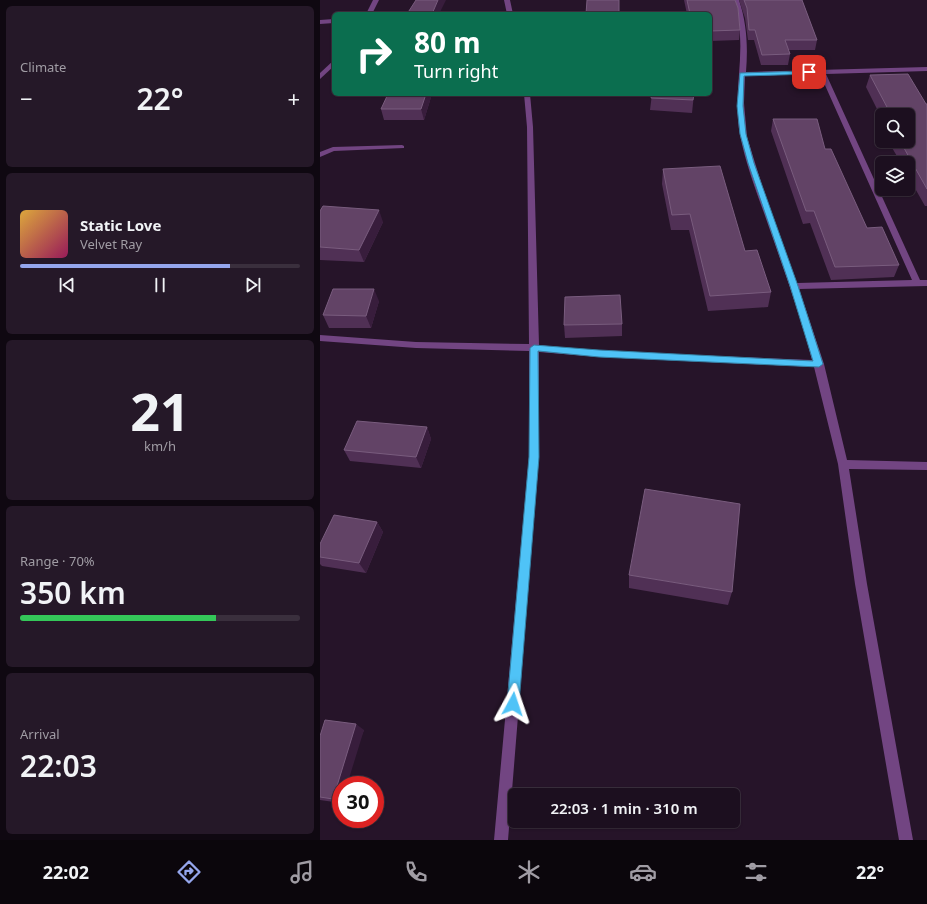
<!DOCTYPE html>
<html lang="en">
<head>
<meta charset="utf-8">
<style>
	:root { --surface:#1c0f1f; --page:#251828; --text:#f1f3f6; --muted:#a09ca4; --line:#3a2f3d; --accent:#95a6ed }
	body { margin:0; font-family:"Noto Sans",sans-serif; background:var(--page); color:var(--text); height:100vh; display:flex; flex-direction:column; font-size:15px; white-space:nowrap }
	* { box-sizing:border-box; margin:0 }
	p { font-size:13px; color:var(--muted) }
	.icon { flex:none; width:22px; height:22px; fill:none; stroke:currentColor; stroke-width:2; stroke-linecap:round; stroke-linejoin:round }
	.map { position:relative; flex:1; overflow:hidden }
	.drawer { display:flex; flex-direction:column; gap:6px; padding:6px; background:#0f0811; width:320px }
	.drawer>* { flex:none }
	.guide { position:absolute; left:12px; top:12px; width:380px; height:84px; border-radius:6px; box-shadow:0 1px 3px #0004,0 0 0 1px var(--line); background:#0b6e4f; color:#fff; overflow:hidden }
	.buttons { position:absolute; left:555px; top:108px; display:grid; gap:8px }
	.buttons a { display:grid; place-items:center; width:40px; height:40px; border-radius:6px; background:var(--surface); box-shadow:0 1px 3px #0004,0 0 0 1px var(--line); font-size:20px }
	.speed { position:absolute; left:12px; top:776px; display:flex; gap:8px; font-size:20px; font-weight:700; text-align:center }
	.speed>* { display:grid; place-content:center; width:52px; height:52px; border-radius:50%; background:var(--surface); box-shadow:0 1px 3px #0004,0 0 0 1px var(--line); line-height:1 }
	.speed .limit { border:6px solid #d22; background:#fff; color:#111 }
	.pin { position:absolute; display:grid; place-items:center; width:34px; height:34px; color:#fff; margin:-17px; border-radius:8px; box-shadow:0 2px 6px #0006 }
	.me { position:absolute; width:44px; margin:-22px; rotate:5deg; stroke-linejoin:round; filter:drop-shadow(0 0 3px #0008) }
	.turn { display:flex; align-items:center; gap:14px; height:84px; padding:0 16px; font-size:18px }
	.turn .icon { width:52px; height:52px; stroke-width:2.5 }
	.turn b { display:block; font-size:28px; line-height:34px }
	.big { font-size:30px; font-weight:600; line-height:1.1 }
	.drawer .card { flex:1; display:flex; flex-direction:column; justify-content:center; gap:6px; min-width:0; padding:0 14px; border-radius:6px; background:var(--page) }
	.drawer .dial { align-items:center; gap:0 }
	.dial b { font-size:52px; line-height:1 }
	.song { display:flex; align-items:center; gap:12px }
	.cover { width:48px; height:48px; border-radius:6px; background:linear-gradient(135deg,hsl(40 70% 55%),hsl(330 70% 35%)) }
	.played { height:4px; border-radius:2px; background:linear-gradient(90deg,var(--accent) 75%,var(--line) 75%) }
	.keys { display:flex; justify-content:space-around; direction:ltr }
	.heat { display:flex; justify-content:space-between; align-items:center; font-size:22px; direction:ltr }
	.charge { height:6px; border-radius:3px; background:linear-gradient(90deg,#34c759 70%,var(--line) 0) }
	.trip { position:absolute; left:188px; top:788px; width:232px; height:40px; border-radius:6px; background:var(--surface); box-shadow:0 1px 3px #0004,0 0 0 1px var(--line); font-weight:600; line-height:40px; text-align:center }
	.dock { display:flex; height:64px; justify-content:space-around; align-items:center; background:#0b060c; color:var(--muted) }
	.dock .icon { width:28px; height:28px }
	.dock .selected { color:var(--accent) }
	.dock b { font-size:18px; color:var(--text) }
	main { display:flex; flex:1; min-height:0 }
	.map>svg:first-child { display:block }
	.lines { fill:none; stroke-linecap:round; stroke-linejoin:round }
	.minor { fill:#724582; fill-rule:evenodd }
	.wall { fill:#503055 }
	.shaded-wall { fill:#381d3c }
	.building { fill:#624366; stroke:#795c7e }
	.route { fill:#4fc3f7; stroke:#337fa1 }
</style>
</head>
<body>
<main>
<section class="drawer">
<div class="card"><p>Climate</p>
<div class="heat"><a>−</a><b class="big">22°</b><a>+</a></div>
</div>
<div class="card">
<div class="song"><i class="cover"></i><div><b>Static Love</b><p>Velvet Ray</p></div></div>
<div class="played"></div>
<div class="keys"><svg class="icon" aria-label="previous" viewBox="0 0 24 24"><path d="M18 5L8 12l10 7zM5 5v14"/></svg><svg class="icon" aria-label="pause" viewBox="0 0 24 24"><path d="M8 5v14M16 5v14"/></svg><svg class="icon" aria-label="next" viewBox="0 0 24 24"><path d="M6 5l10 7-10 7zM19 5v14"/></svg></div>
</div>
<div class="card dial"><b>21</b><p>km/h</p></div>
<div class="card"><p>Range · 70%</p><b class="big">350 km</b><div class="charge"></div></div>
<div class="card"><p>Arrival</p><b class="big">22:03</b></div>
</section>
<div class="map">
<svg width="607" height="840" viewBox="0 0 607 840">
	<rect width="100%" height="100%" fill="#261429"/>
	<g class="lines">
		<g class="minor">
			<path d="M53,0H59L52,14H46Z"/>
			<path d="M184,0H190L193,14H187Z"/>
			<path d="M413,0H419C427,24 428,47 426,72L607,67V71L506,74L600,280H607V286L479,289L504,364L527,460L607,462V470L529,469L547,584L593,840H579L535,584L518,464L494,367L279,357L219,352V457L188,840H174L209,457V351L96,348L0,341V335L96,342L209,344L207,127L204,94H210L213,127L219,345L279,351L492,360C479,310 461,262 444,213C435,188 425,161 420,135C411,87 430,48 413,0ZM500,74L592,280L477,283L445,195L427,137L424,103L425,76Z"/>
			<path d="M14,19V23L0,24V20Z"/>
			<path d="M14,60V66L0,79V73Z"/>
			<path d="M82,145L84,146V148L14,151L0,157V152L13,147Z"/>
		</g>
	</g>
	<g class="wall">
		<path d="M364,0H415L420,30L419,40L390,41V14H367Z"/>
		<path d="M419,0H482L497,40L495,50H469L470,54L468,65H441L434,40H428L425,18Z"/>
		<path d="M550,75L606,104H607V206H605L588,176V163H581L571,146H566L564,141H588L562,115V137L555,122L558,111L546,87Z"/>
		<path d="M112,94L104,120H64L61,109Z"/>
		<path d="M332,94H374L372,113L330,110Z"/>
		<path d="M453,119L505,149L547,228L579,265L574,277L511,280L490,223L483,224L451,131Z"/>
		<path d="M343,169L425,251L451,292L448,307L388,311L369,230H351L342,184Z"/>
		<path d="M0,211L63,222L44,262L0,260Z"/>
		<path d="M59,301L51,328H9L3,315Z"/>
		<path d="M302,324V336L245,338L244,325Z"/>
		<path d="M107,427L111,439L101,468L30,461L24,450Z"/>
		<path d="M57,522L63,532L46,573L2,566L0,564V544Z"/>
		<path d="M309,575L412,592L408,605L309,588Z"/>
		<path d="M44,730L21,785V803L0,800V736Z"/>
	</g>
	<g class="shaded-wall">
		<path d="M118,0H126L119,14H112Z"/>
		<path d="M106,94H112L104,120L101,109Z"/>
		<path d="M59,210L63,222L44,262L39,250Z"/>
		<path d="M54,289L59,301L51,328L46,316Z"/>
		<path d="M107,427L111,439L101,468L96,457Z"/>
		<path d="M57,522L63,532L46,573L39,563Z"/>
		<path d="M36,724L44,730L27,785H21V803L13,799Z"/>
	</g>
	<g class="building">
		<path d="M96,0H118L112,14H87Z"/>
		<path d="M267,0H299V14H266Z"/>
		<path d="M367,0H415L418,8L420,30L390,31V14H370Z"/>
		<path d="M424,0H482L497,40H465L470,54L442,55L435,30H429L427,8Z"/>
		<path d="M588,74L606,104H607V189L580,141H588V115H562V116L559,109H568L550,75Z"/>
		<path d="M68,94H106L101,109H61Z"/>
		<path d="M332,94H374L373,100L331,98Z"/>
		<path d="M453,119H497L505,149H511L547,228L562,227L579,265L515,267L494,211H486Z"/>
		<path d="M400,166L425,251L437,250L451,292L390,296L370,214L352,215L343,169Z"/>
		<path d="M3,206L59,210L39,250L0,247V211Z"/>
		<path d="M13,289H54L46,316L3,315Z"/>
		<path d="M300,295L302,324L244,325L245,297Z"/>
		<path d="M37,421L107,427L96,457L24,450Z"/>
		<path d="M325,489L420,504L412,592L309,575Z"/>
		<path d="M14,515L57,522L39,563L0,557V544Z"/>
		<path d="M5,720L36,724L13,799L0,797V736Z"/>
	</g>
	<path class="route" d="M489,71L491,74L424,76L423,106L426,134L434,163L478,286L503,364L499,367L279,357L218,351L219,457L199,704L197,708L193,710L189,708L187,704L209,457L210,348L214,345L279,350L493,361L470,286L428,163L420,134L417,106L420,73Z"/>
</svg>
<div class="buttons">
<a><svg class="icon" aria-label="search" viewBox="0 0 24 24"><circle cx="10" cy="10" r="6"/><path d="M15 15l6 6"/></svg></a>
<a><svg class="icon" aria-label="layers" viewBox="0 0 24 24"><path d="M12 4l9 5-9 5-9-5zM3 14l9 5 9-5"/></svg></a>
</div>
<div class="speed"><div class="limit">30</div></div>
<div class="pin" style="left:489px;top:72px;background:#d93025"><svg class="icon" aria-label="arrive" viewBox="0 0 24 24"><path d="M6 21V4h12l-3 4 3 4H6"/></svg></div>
<svg class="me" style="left:193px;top:704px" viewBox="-20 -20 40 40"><path d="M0-17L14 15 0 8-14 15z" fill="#4fc3f7" stroke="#fff" stroke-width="4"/></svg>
<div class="trip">22:03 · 1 min · 310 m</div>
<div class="guide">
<div class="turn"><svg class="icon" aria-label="right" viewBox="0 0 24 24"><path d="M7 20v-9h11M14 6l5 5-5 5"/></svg><div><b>80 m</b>Turn right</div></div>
</div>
</div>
</main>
<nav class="dock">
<b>22:02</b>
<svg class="icon selected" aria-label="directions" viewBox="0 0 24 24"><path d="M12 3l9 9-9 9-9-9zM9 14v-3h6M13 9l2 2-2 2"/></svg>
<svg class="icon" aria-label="music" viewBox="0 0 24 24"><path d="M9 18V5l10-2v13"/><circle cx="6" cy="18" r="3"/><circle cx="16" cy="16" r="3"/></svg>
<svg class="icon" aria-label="phone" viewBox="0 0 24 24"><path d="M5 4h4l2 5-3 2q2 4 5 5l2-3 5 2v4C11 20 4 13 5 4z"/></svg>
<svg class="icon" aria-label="climate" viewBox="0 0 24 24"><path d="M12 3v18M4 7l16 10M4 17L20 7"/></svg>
<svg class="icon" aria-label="car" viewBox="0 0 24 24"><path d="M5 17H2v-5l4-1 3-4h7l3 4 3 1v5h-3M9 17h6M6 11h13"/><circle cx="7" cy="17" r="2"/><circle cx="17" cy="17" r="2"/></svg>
<svg class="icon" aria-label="filters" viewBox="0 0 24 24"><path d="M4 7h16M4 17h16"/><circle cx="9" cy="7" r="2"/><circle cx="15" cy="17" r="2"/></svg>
<b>22°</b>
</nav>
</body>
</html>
